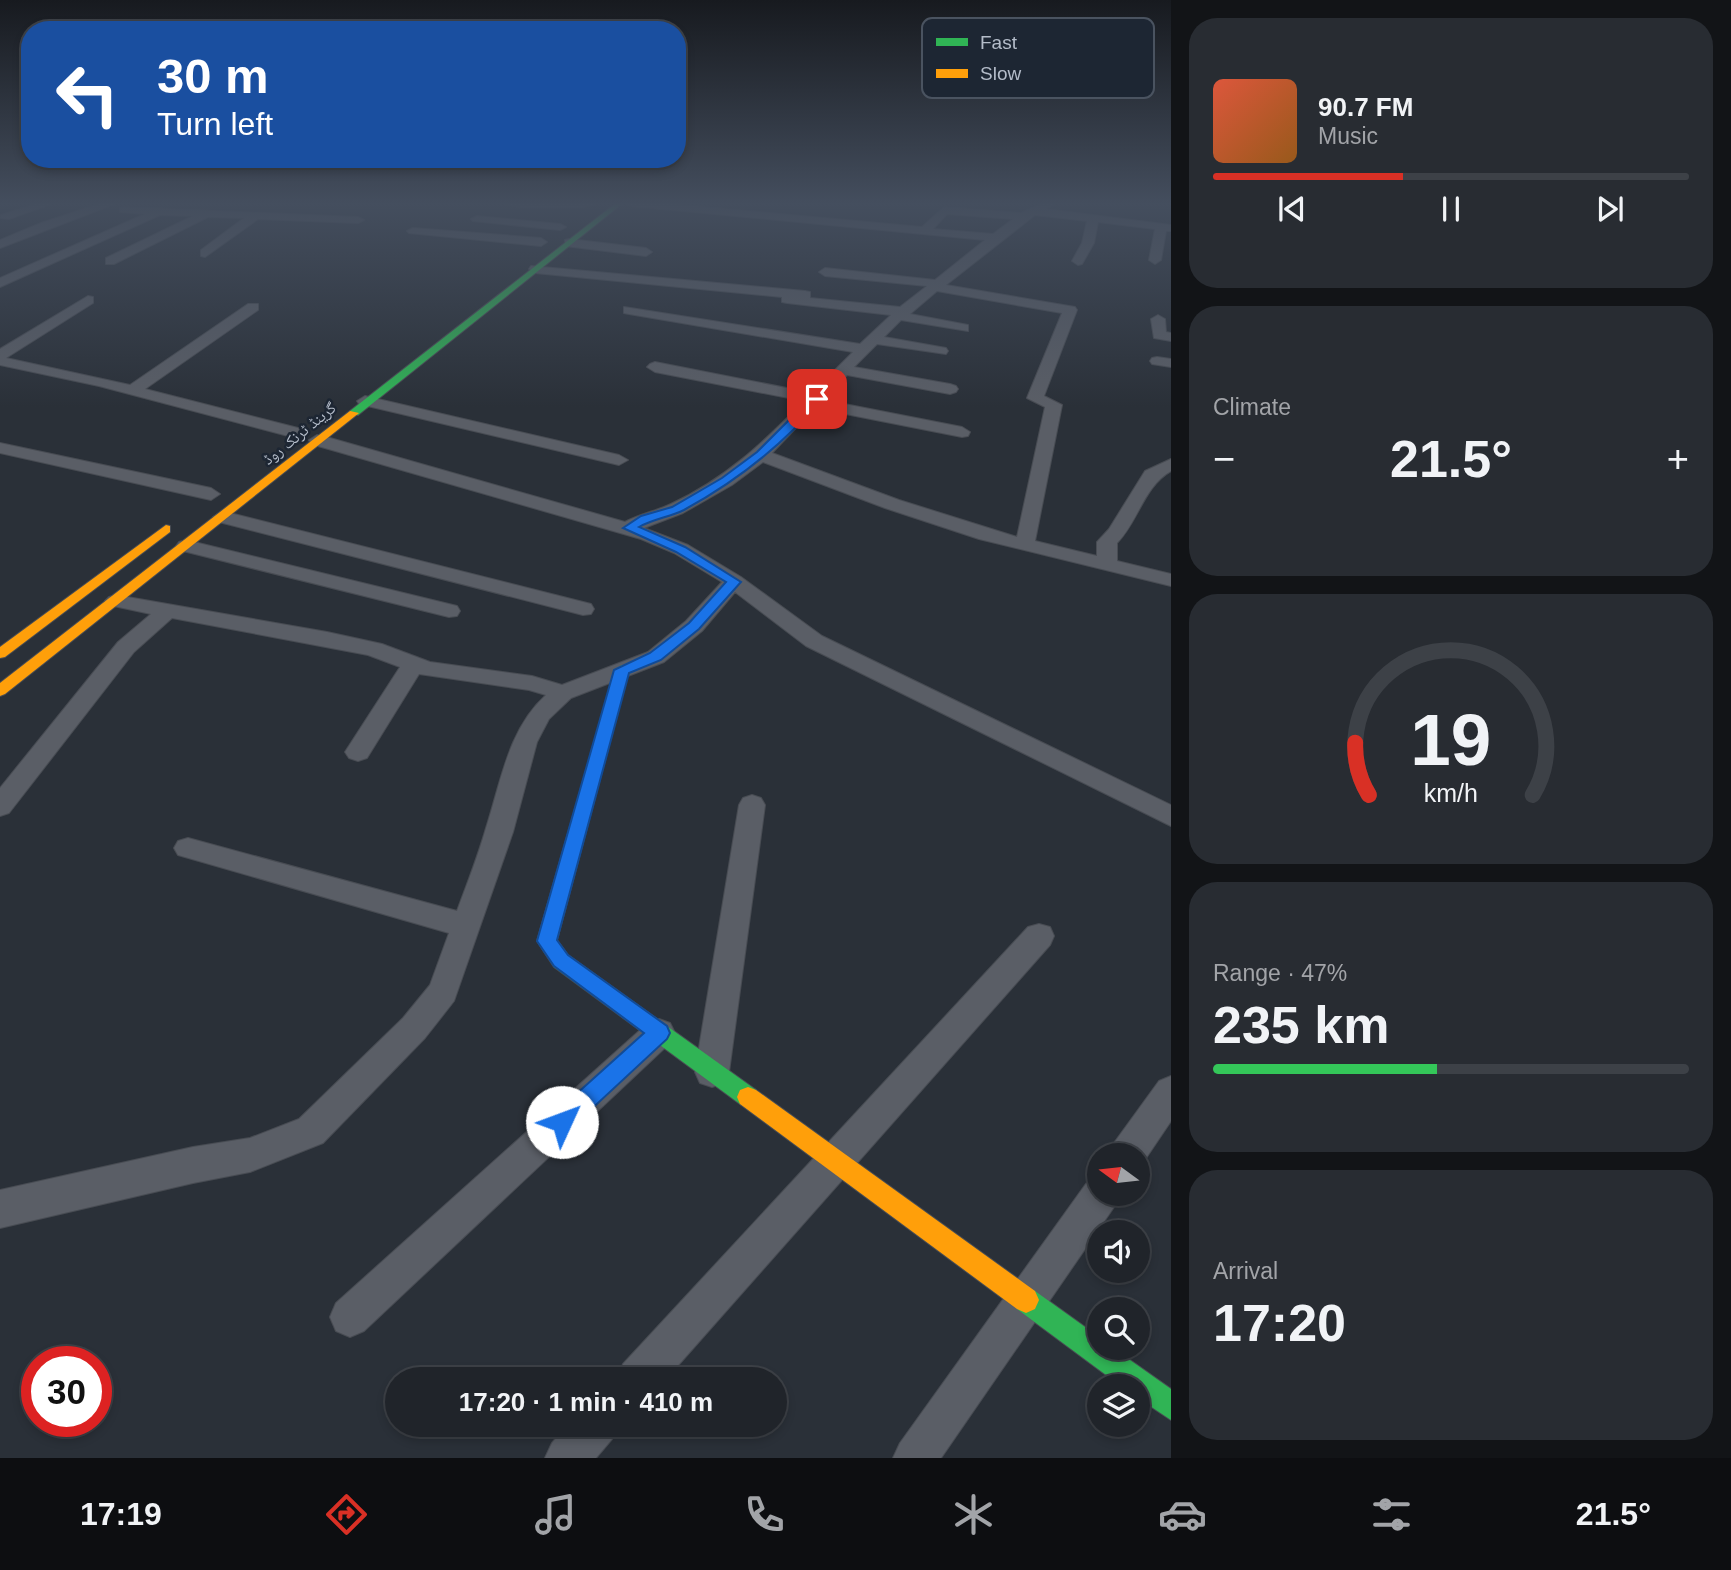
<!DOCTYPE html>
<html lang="en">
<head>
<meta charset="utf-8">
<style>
	:root { --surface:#20242a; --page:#282c32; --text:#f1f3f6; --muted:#a2a4a8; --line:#3d4147; --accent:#d93025 }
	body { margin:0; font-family:Helvetica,"Noto Naskh Arabic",sans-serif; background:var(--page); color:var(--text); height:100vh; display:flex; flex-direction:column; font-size:26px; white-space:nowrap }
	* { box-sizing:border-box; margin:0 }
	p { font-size:23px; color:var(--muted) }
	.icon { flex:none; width:38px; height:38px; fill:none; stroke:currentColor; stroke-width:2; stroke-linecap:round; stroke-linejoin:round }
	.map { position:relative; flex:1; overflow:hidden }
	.sheet { display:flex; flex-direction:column; gap:18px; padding:18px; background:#121417; width:560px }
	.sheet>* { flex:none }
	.hud { position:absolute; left:21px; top:21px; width:665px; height:147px; border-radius:28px; box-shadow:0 4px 10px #0003,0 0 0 2px var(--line); background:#1a4fa0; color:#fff; overflow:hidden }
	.needle { width:46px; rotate:285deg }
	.fabs { position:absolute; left:1087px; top:1143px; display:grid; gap:14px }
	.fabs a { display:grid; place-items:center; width:63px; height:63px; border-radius:50%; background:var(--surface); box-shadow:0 4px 10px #0003,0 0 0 2px var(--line); font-size:35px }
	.speed { position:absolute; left:21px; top:1346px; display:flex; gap:14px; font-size:35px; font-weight:700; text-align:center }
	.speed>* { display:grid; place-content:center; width:91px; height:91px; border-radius:50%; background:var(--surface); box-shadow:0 4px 10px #0003,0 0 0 2px var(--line); line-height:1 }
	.speed .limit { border:10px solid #d22; background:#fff; color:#111 }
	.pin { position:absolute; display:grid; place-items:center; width:60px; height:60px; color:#fff; margin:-30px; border-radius:14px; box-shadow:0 4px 10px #0006 }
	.me { position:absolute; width:77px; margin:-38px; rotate:47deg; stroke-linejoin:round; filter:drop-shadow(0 0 5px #0008) }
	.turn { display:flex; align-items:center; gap:24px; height:147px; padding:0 21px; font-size:32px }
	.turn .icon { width:91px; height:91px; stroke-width:2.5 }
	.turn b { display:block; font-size:49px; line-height:60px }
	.big { font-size:52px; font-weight:800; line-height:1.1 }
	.sheet .widget { flex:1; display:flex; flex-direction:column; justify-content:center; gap:10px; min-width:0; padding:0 24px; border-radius:28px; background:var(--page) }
	.sheet .dial { align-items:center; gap:0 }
	.dial svg { height:182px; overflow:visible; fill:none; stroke:var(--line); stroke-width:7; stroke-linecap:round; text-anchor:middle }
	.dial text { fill:var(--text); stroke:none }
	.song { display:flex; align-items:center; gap:21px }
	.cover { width:84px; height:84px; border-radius:10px; background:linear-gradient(135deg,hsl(10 70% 55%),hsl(30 70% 35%)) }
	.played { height:7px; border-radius:4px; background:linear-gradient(90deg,var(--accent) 40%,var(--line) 40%) }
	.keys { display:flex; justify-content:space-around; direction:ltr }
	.heat { display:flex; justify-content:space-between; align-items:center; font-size:38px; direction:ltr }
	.charge { height:10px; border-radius:5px; background:linear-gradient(90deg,#34c759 47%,var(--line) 0) }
	.trip { position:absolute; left:385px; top:1367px; width:402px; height:70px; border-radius:35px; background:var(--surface); box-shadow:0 4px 10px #0003,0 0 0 2px var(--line); font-weight:800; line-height:70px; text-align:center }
	.menu { display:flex; height:112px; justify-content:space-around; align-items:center; background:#0d0e11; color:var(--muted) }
	.menu .icon { width:49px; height:49px }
	.menu .current { color:var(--accent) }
	.menu b { font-size:32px; color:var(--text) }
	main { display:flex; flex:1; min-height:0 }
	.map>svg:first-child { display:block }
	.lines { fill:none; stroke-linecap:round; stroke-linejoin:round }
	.street-casing { stroke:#484c53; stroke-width:2 }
	.fast-casing { stroke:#484c53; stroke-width:2 }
	.slow-casing { stroke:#484c53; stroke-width:2 }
	.street { fill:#5a5e66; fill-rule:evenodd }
	.fast { fill:#30b455; fill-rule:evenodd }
	.slow { fill:#ff9f0a; fill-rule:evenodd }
	.route { fill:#1a73e8; stroke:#114b97; stroke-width:2 }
	.labels { text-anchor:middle; stroke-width:5; stroke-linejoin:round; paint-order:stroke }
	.far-street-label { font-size:16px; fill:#b4bcc9; stroke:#1d2633 }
	.key { fill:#1d2633; stroke:#4a5360; stroke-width:2 }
	.key-label { font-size:19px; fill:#b4bcc9 }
</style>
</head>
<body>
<main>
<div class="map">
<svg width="1171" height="1458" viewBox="0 0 1171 1458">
	<rect width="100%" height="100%" fill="#2a3038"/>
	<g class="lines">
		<defs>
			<g id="street">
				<path d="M39,203H54L9,219L0,218L1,215Z"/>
				<path d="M102,203H117L0,248V240L41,223Z"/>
				<path d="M504,203H595L596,204C589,209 512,209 504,203Z"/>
				<path d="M626,203H661L922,227L944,207L1021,213L1043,203H1056L1046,209L1171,225V231H1166L1161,260L1155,264L1149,260L1155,229L1098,222L1094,243L1082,264L1078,265L1072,261L1082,243L1087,221L1035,215L946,285L1075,307L1077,310L1044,396L1062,405L1035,541L1097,556V542L1109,529L1145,471L1171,459V471C1144,486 1138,522 1117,543V561L1171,574V586L979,539L885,508L763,462L732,485L683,513L644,528L688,545L741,577L822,636L1171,805V826L806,646L735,592L702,631L664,662L571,698L549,719L537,742L513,832L454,1001L425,1038L323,1143L250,1172L193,1183L0,1228V1190L193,1147L250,1138L299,1119L403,1018L430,985L449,933L178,855L174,848L178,841L188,838L457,911C467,884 478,856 486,828C501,782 508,729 546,695L529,690L419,674L367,758L358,761L349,758L345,752L400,667L368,655L172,618L134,652L9,813L0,816V788L118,642L151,614L109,605L105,601L109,597L116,595L327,632L382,644L430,662L532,676L562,685L648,652L686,621L722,582L674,553L641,539L311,444L309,440L317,435L323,436L625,522C640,514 656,511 671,504C725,479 763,443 804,401L655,372L647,367L650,364L655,362L812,393L853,352L629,314L624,313V307L860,344L891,315L787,303L782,302V297L535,273L529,269L531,266L805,291L810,292V298L900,307L927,286L825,276L819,272L825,268L935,280L985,240L631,206ZM947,214L1013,219L993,234L933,229ZM937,291L1062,313L1027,398L1045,407L1017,537L899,500L772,453L815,408L962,437L968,436L970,432L962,427L824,400L847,375L950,394L956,392L958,389L956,386L950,384L854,367L877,344L946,354L948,351L946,348L884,337L901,320L968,331V325L910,314Z"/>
				<path d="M124,207L358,217L364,220L358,223L258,219L205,257L201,256V250L244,218L208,217L114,264H106V258L193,216L160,215L0,287V278L145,214L120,212V208Z"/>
				<path d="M477,216L560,224L566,227L560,230L473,221L471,219Z"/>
				<path d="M413,228L541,238L547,242L541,246L409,233L407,231Z"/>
				<path d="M569,239L646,248L652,252L646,256L565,246V240Z"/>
				<path d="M88,296L93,297V303L6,358L130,385L248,304H258V310L145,389L298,428L300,432L292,437L99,386L0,365V349Z"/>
				<path d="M1158,315L1165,319L1166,332L1171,333V341L1154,338L1151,319Z"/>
				<path d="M1157,357L1171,359V367L1152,364L1150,361L1152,358Z"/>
				<path d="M365,396L619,455L628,460L619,465L359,404L357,401Z"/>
				<path d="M0,443L211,488L220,494L211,500L0,453Z"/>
				<path d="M222,511L591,604L594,609L591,614L583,615L215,521L213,517Z"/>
				<path d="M186,540L457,606L460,611L457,616L449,617L179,550L176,546L179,542Z"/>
				<path d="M752,795L761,798L765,805L729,1072L724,1083L712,1087L700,1083L695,1072L739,805L743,798Z"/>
				<path d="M1039,924L1050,927L1054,936L1050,945L666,1379H617L623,1364L1028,927Z"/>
				<path d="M659,1019L670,1023L675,1033L670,1043L364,1331L350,1337L336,1331L330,1317L336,1303L648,1023Z"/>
				<path d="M1171,1076V1121L1140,1167L1138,1168V1155H1109L1114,1143L1159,1081Z"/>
				<path d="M1099,1177V1194H1119L1114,1207L941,1458H893L900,1443L1088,1181Z"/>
				<path d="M568,1424H618L612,1439L596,1458H545L552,1443Z"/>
			</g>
			<g id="fast">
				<path d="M616,203H623L358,415H350V411Z"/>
				<path d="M622,665L629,670L557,940L568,955L756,1090L759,1097L756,1104L748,1107L740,1104L554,967L537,941L615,670Z"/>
				<path d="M1026,1287L1035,1291L1099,1337V1348H1113L1171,1389V1420L1138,1398V1386H1121L1017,1309L1013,1300L1017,1291Z"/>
			</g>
			<g id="slow">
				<path d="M350,411L359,413L5,694L0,696V683Z"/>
				<path d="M166,525L170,526V532L5,657L0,658V647Z"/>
				<path d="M748,1087L756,1090L1035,1291L1039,1300L1035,1309L1026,1313L1017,1309L740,1104L737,1097L740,1090Z"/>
			</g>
		</defs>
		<use href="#street" class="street-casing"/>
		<use href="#fast" class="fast-casing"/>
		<use href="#slow" class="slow-casing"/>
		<use href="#street" class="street"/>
		<use href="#fast" class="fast"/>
		<use href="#slow" class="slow"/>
	</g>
	<linearGradient id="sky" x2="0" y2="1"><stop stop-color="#171a1f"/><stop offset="0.5" stop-color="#444e5e"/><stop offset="1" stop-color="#444e5e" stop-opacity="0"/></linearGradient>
	<rect width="1171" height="407" fill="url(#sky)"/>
	<path class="route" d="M813,396L822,399C783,445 737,481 684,510C670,517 653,519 639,527L685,547L741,582L699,629L661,660L629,673L557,940L568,955L667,1026L670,1033L667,1039L570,1129L562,1132L554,1129L551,1122L554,1114L644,1033L554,966L537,941L614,670L650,653L689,623L726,582L676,552L623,528L641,516L672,507L722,478L757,452Z"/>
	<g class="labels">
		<g class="far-street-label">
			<text transform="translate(299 433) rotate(-39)" y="6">گرینڈ ٹرنک روڈ</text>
		</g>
	</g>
	<rect x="922" y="18" width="232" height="80" rx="10" class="key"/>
	<rect x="936" y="38" width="32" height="8" fill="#30b455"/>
	<rect x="936" y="69" width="32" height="9" fill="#ff9f0a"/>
	<g class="key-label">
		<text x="980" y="49">Fast</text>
		<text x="980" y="80">Slow</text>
	</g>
</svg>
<div class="fabs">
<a><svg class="needle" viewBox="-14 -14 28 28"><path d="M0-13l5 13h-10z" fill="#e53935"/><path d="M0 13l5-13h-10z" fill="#a2a4a8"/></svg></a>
<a><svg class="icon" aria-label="sound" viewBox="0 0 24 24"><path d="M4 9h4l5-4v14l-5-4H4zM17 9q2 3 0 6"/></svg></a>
<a><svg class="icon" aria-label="search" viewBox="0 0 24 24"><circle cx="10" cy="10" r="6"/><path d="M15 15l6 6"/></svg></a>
<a><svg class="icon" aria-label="layers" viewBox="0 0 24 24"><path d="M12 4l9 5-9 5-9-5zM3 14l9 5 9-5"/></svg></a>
</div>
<div class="speed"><div class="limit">30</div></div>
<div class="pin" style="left:817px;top:399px;background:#d93025"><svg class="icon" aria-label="arrive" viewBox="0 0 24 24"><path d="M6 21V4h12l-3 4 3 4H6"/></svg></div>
<svg class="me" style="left:562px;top:1122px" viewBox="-20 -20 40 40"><circle r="19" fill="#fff"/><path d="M0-13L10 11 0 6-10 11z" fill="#1a73e8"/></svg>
<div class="trip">17:20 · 1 min · 410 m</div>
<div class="hud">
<div class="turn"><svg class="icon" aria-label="left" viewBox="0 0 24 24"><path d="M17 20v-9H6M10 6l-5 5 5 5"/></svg><div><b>30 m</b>Turn left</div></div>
</div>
</div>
<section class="sheet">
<div class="widget">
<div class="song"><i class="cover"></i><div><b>90.7 FM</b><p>Music</p></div></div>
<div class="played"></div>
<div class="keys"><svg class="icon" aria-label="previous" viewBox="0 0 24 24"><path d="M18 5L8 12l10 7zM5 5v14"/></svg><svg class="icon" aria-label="pause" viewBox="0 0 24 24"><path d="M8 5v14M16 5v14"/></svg><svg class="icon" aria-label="next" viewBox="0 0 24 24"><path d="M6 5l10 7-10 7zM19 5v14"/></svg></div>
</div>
<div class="widget"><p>Climate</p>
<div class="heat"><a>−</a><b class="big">21.5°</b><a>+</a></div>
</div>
<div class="widget dial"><svg viewBox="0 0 100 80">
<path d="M14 69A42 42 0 1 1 86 69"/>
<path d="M14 69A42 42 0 0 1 8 46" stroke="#d93025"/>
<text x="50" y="56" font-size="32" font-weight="700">19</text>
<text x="50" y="72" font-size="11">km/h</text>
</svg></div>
<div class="widget"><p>Range · 47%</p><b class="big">235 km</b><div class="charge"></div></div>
<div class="widget"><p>Arrival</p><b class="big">17:20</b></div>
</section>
</main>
<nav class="menu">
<b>17:19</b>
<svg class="icon current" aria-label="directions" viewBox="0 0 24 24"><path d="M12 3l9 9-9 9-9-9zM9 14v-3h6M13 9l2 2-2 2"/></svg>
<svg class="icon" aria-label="music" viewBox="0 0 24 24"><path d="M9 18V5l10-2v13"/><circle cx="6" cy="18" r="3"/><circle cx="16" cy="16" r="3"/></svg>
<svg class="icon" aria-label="phone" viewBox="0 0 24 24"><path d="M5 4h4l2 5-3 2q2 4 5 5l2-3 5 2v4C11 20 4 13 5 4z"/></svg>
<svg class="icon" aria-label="climate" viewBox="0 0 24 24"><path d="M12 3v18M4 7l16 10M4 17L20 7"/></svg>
<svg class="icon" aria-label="car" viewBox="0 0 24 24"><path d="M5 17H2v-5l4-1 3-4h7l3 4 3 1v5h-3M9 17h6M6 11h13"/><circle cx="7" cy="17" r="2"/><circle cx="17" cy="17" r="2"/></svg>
<svg class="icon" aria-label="filters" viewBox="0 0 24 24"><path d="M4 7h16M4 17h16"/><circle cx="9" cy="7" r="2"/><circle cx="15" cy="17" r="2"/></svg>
<b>21.5°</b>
</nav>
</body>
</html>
